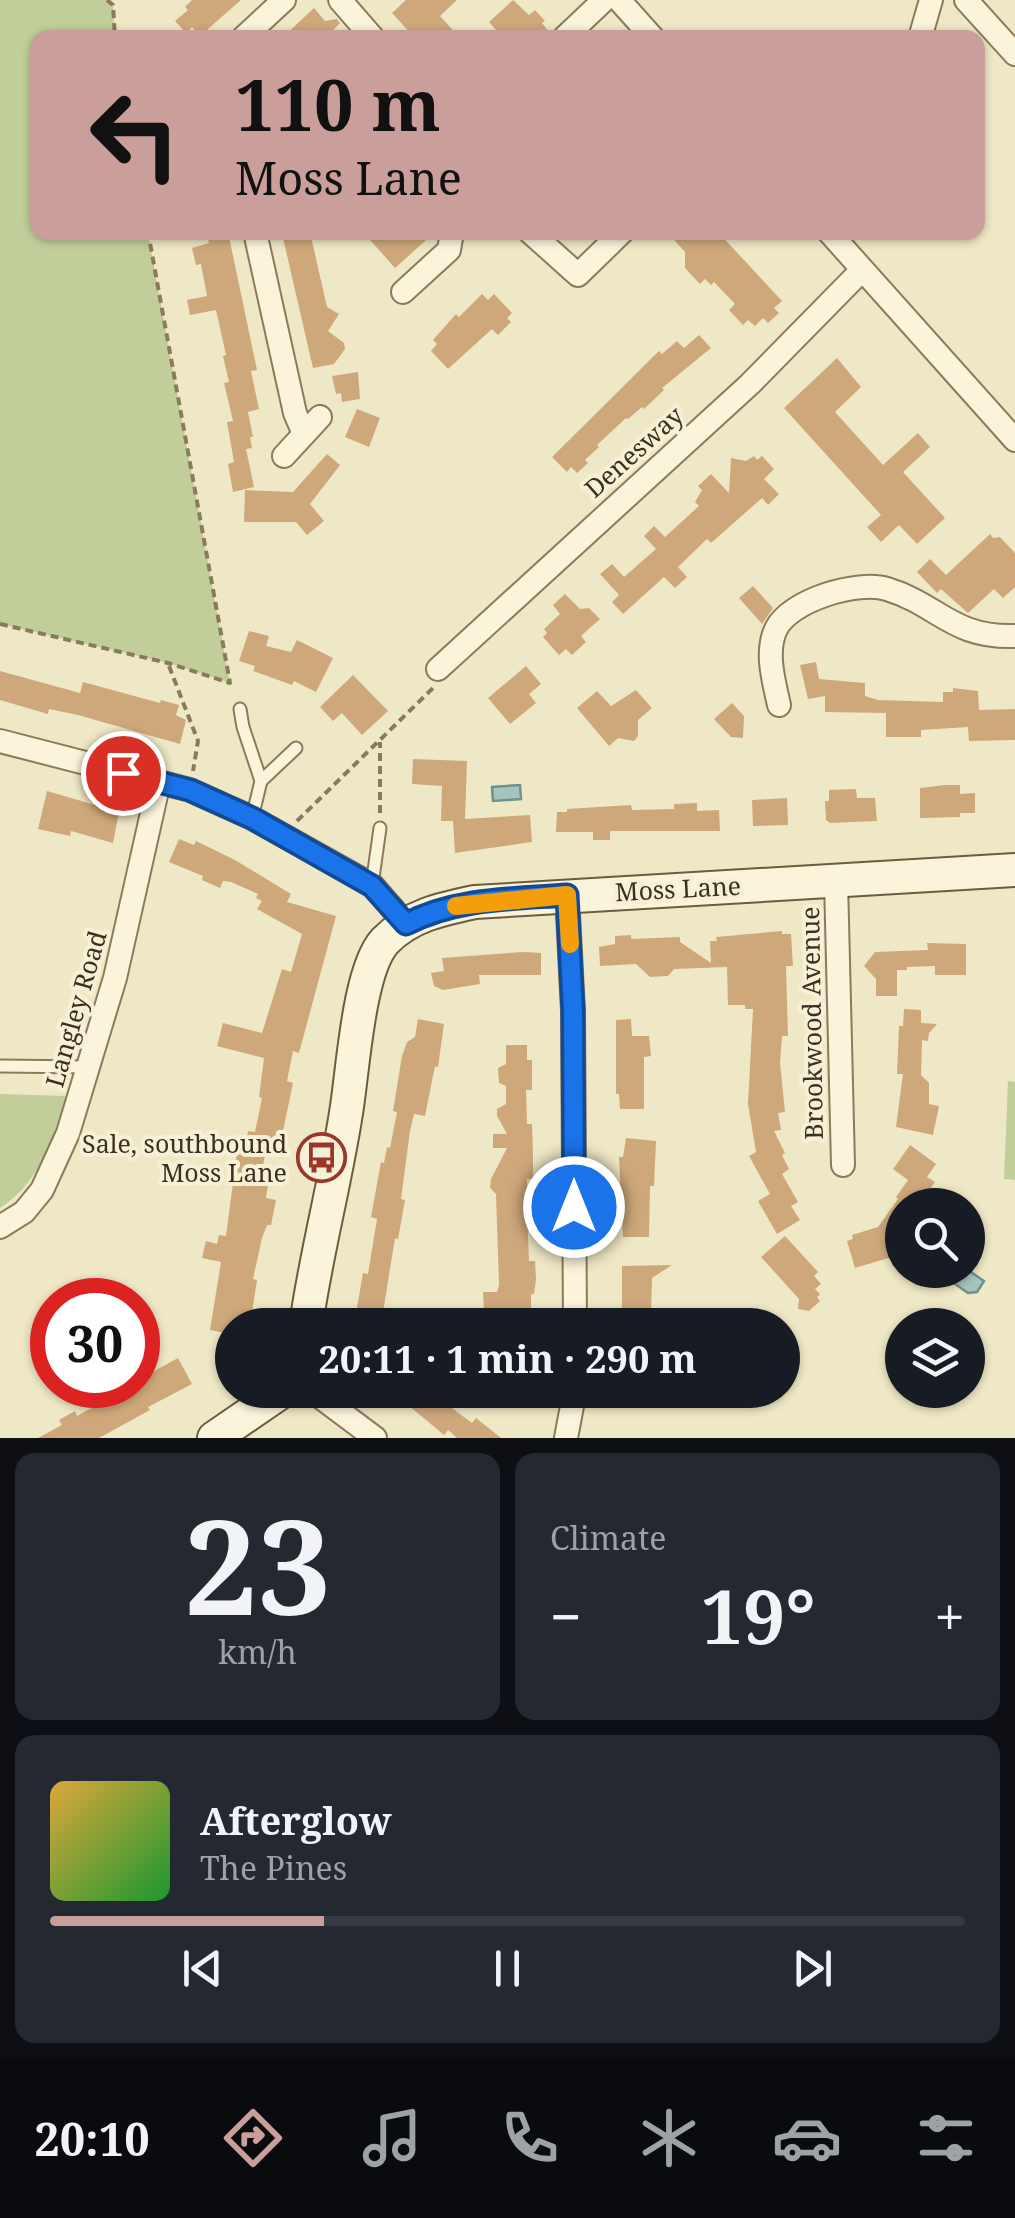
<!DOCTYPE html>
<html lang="en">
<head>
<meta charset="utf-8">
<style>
	:root { --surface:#171b24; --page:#242831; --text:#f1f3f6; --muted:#9ea1a6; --line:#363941; --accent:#ca9e9a }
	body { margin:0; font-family:"Noto Serif",serif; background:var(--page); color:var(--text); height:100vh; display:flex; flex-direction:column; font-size:38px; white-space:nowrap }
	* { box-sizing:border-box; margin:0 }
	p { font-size:32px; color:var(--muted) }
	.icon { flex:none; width:55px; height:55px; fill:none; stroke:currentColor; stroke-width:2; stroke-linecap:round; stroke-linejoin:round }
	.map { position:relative; height:1438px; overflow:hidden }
	.panel { display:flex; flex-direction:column; gap:15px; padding:15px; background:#0d0f14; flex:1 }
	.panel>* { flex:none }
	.hud { position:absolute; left:30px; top:30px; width:955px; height:210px; border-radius:20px; box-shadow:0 2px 8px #0004; background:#ca9e9a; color:#111; overflow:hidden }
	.controls { position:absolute; left:885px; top:1188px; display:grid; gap:20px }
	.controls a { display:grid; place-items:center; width:100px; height:100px; border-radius:50%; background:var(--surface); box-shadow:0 2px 8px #0004; font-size:50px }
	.speed { position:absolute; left:30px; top:1278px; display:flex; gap:20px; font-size:50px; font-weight:700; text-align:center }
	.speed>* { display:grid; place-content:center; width:130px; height:130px; border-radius:50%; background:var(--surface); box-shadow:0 2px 8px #0004; line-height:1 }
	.speed .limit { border:15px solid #d22; background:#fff; color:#111 }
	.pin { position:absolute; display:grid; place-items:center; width:85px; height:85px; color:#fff; margin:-42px; border:5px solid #fff; border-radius:50%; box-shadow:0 2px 10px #0007 }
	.me { position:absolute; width:110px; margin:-55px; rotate:0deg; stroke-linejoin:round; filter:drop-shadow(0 0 8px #0008) }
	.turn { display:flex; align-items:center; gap:35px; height:210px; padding:0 40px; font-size:45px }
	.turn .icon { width:130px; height:130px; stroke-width:2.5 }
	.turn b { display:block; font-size:70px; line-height:85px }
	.big { font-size:75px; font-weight:700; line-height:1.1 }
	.panel .tile { flex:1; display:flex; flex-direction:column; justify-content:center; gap:15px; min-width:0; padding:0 35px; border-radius:20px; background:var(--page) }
	.panel .dial { align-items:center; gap:0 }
	.dial b { font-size:130px; line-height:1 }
	.song { display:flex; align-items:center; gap:30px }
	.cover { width:120px; height:120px; border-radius:15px; background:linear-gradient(135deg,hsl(40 70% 55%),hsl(130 70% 35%)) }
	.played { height:10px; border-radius:5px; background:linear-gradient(90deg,var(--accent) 30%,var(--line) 30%) }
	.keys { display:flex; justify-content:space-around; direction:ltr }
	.heat { display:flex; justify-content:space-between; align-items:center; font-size:55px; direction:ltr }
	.panel .tiles { flex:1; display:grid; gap:15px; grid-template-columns:1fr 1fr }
	.tile:last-child { grid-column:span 2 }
	.trip { position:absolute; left:215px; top:1308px; width:585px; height:100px; border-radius:50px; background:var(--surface); box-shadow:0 2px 8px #0004; font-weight:700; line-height:100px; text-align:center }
	.dock { display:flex; height:160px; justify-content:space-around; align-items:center; background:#090b0e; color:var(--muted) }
	.dock .icon { width:70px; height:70px }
	.dock .current { color:var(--accent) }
	.dock b { font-size:45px; color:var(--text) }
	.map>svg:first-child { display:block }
	.green { fill:#c1ce99 }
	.water { fill:#a7c3be; stroke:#6e928d; stroke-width:2.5 }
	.building { fill:#cea87b }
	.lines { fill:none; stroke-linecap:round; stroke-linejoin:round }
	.lane-casing { stroke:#8b7a5b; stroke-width:15 }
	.street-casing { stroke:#8b7a5b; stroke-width:26 }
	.secondary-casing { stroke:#6d5b3e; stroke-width:36 }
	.path { stroke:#8b7a5b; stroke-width:4; stroke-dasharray:8 5; stroke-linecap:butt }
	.lane { stroke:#f9f4da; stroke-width:11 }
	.street { stroke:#f9f4da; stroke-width:22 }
	.secondary { stroke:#f9f4da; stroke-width:32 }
	.route-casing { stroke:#114b97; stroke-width:25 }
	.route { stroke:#1a73e8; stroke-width:18 }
	.slow { stroke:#f59e0b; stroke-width:18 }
	.labels { text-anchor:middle; stroke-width:8; stroke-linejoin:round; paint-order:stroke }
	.street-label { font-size:25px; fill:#3b301f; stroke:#f6f1d6 }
	.poi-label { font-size:25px; fill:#3b301f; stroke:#f6f1d6; text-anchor:end }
</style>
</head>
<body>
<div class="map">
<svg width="1015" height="1438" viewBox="0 0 1015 1438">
	<rect width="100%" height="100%" fill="#efe8c6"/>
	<g class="green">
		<path d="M0,0H107L113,5L115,37L38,38V232L148,233L230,683L168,663L0,624Z"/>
		<path d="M1008,1081L1015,1082V1180L1004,1179Z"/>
		<path d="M0,1094L67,1096C52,1139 40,1183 0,1208Z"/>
	</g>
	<g class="water">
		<path d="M520,785L521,799L493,801L492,787Z"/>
		<path d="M950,1270H968L984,1281L977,1292L968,1293L945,1277Z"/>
	</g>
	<g class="building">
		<path d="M192,0H241L200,36L192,27L186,33L175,21L188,10L185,7Z"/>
		<path d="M406,0H457L440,16L460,38H415L392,13Z"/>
		<path d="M513,0L529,15L535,10L545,21L542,23L550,33L549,38H503L489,22Z"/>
		<path d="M314,8L325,21L337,19L340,23L325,38H282Z"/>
		<path d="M206,232H228L257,370L251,371L259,409L248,412L253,437H250L252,448L246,449L254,487L233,492L228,464L234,462L227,422L233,421L224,383L229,382L223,356L226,355L216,310L190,315L187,300L207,296L201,264L196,265L192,248L209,243Z"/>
		<path d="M306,232H310L327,307L339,314L328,331L344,343L345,349L334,364L313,368L283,238Z"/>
		<path d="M363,232H435L395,268Z"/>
		<path d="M667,232H718L782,301L774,308L779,313L768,323L763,318L755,326L748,320L743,325L729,310L735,304L714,282L711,285L705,279L700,284L685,268V252Z"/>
		<path d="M482,294L488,300L494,294L512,313L507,318L511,322L498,335L492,329L448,369L431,351L437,344L433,340L456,314L459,317Z"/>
		<path d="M699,335L711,348L662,388L664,390L644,409L642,407L628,419L626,418L597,445L599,447L585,460L588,463L577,473L571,467L567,472L552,457L659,351L662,354L677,341L684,348Z"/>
		<path d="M837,358L861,387L835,412L883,465L918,433L930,447L903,472L945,518L917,544L899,525L881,542L867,527L881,515L784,408Z"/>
		<path d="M358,372L360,399L342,402L341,393L336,394L332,376Z"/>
		<path d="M357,409L380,418L369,447L345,437Z"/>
		<path d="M327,454L340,465L310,504L324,521L307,535L296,522H244L245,490L293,492Z"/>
		<path d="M754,456L757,460L762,456L774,469L764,479L779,494L768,505L762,498L711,543L707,539L678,567L687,577L675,588L664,577L623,614L612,602L619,595L600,574L612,564L624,577L656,549L644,536L654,526L665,537L699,506L695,502L702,490L698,486L711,474L729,493L731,458L746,461Z"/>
		<path d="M990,534L993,538L1000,537L1015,553V587L1003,598L994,589L968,613L941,589L937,593L917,572L930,559L946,575Z"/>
		<path d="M753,586L773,608L762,624L739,598Z"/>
		<path d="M565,594L580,609L589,608L600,619L581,636L586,642L572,655L566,649L559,655L543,637L547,633L544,629L560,614L553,605Z"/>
		<path d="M249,631L269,636L266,646L291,652L297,640L333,658L316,692L294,681L292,685L253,671L255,666L239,661Z"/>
		<path d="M816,662L819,679L865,683V696L878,700L943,702V692H953V688L978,691L979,710L1015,709V740L969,741L968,727L921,730V737H886V713L825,712V696L808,699L800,665Z"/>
		<path d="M526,666L541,684L529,694L536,703L510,724L488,698Z"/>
		<path d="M0,671L80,693L83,682L160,703L161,700L179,705L176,715L186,720L180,744L78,715L49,709L48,714L0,700Z"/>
		<path d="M353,675L388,711L362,735L342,713L333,721L320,707Z"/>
		<path d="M636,690L652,708L638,720V736L634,741L618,738L609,746L577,708L597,691L611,706Z"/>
		<path d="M732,703L744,716L743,738L731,737L714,719Z"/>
		<path d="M413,759L467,761L465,819L530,815L532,842L455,853L453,821H441L442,786L412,784Z"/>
		<path d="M945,785H960V794L975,793V813H960V817L920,818V788Z"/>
		<path d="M856,789L857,798H875L877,821L830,823L826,820L825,801H829V790Z"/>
		<path d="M47,791L119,812L113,843L71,831L70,836L38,829Z"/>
		<path d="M787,798L788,825L753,826L752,800Z"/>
		<path d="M697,803V811L719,810L720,831H610V840H593V832H556L557,812H567V809L631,805L632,810L674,809V804Z"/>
		<path d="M179,839L194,845L196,841L235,860L291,894L287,902L336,916L299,1053L293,1051L287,1081L293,1083L280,1145L267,1143L261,1177L269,1179L266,1198L276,1200L271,1225H267L262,1238L253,1279L257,1280L250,1325H232V1334L210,1330L221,1262L202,1258L206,1241L217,1244L219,1235L226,1236L238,1145L245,1146L248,1131L255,1132L262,1098L259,1097L264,1058L217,1046L223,1023L262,1033L282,969L291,972L302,934L257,909L262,901L256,898L258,894L231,882L223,881L220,888L202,880L203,876L169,862Z"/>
		<path d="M782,931V934H791L793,966H786L788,1036H782L780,1063L785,1112L778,1113L781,1130L774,1131L785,1153L782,1155L789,1169L782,1174L798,1202L791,1206L800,1220L777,1234L758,1201L770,1194L749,1156L756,1152L748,1104L753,1009H745V1005H728L727,967L674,969L668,976L650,977L636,964L600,966L599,947L615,944V936L631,935V939L680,937V942L711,963L710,941H717L716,937Z"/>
		<path d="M927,943L966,944V975H935V966L907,967V970H897V996H876V979L864,966L875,952L928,950Z"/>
		<path d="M523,952L541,953V975H479L480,984L443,990L434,986L431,973L444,971L442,958Z"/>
		<path d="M904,1009L921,1010V1023L937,1024L929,1033L928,1041L922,1040L921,1075L929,1083V1104L939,1106L933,1135L896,1127L903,1074H897L899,1026H903Z"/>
		<path d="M418,1019L444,1024L438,1067L435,1066L425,1116L414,1114L410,1131L401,1199L405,1200L398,1239L395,1238L381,1325H354L363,1273L368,1274L377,1219L371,1217L381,1162L384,1163L387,1147L390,1148L397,1112L393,1111L402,1056L407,1042L415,1037Z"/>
		<path d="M631,1019L632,1036H649L651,1056L644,1057V1109H620L619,1094H616V1020Z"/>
		<path d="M506,1045H527V1060H532V1090H526L527,1124H532L533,1154V1179H527V1212L529,1261H535L536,1279L534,1294H531V1310H526L527,1325H497V1310H484L483,1292H497L499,1285L496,1194L490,1188L491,1179L507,1148H493V1134H507L497,1116V1109L506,1104V1086L499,1083L498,1068L506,1064Z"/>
		<path d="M626,1138L656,1141L654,1186H650L649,1237H623L619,1157H623Z"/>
		<path d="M910,1145L936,1164L927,1177L935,1182L928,1192L946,1205H902V1254L855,1268L847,1241L853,1239L852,1235L878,1227L898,1199L896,1197L908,1180L893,1169Z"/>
		<path d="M785,1236L818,1272L814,1276L821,1284L815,1289L820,1294L817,1297L820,1301L809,1311L798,1309L799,1299L761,1257Z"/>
		<path d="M672,1265L652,1278L651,1313H622V1266Z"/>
		<path d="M178,1358L192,1384L148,1407L150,1410L99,1438H38L62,1425L59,1420L75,1411L77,1416L113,1396L110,1389L118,1385H138V1380Z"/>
		<path d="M390,1390H428L472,1423L476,1418L501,1438H457L448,1430L444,1435Z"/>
	</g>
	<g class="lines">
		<defs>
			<g id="lane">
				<path d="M240,709L243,727L261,781"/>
				<path d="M252,818L261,781L296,748"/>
				<path d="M372,885L380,828"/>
				<path d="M0,1066L90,1067"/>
			</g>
			<g id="street">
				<path d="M340,0L373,38"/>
				<path d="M619,0L653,38"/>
				<path d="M966,0L1015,54"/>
				<path d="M243,38L284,0"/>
				<path d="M564,38L604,0"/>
				<path d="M920,38L931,0"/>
				<path d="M255,232L295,413L304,434"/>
				<path d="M530,232L578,275L622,232"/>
				<path d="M829,232L1015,440"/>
				<path d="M403,292L449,250L452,232"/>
				<path d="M284,456L320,417"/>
				<path d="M438,669L750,384L862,270"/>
				<path d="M779,705C774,682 765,652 776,629C790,600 858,580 887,589C939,605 952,638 1015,636"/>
				<path d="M0,741L190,790L252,818L372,885L406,924"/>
				<path d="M836,880L843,1165"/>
				<path d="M567,895L573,1011L575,1325"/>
				<path d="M0,1227L24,1212L42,1190L68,1133L115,978L159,782"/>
				<path d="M311,1390L375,1438"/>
				<path d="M566,1438L575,1390"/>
			</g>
			<g id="secondary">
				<path d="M306,1325C316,1254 335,1184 346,1113C353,1072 358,970 385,941C409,916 441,909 475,902L1015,870"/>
				<path d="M214,1438L284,1390"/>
			</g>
		</defs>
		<use href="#lane" class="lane-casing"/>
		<use href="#street" class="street-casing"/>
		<use href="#secondary" class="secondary-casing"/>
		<g class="path">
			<path d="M107,0L113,5L115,38"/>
			<path d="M0,624L168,663L230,683L148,232"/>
			<path d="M169,666L198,741L193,771"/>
			<path d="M380,813V742"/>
			<path d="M297,821L433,688"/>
		</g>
		<use href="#lane" class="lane"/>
		<use href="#street" class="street"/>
		<use href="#secondary" class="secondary"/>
	</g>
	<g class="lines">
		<defs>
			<path id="route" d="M123,773L190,790L252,818L372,886L406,924C456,898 512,899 567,895L573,1011L574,1207"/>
		</defs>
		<use href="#route" class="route-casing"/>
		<use href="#route" class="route"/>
		<path class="slow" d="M456,906L567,895L570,944"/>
	</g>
	<defs>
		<symbol id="bus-ring" viewBox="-11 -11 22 22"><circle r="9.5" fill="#f6f1d6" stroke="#9b372a" stroke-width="1.5"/><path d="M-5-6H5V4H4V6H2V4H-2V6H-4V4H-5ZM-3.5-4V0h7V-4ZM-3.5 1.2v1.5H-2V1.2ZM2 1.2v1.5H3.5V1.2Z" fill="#9b372a"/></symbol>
	</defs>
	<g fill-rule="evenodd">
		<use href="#bus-ring" x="294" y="1130" width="55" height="55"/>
	</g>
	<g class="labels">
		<g class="street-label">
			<text transform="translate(634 452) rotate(-42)" y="9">Denesway</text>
			<text transform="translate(678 889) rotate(-3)" y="9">Moss Lane</text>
			<text transform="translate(76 1009) rotate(-74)" y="9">Langley Road</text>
			<text transform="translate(812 1023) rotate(-91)" y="9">Brookwood Avenue</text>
		</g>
		<g class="poi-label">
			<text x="287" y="1153">Sale, southbound<tspan x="287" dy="29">Moss Lane</tspan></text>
		</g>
	</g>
</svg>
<div class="controls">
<a><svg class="icon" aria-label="search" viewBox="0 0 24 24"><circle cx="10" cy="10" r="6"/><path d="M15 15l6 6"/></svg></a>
<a><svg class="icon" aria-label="layers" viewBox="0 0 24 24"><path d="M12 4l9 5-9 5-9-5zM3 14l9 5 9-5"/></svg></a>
</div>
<div class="speed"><div class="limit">30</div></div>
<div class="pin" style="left:123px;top:773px;background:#d93025"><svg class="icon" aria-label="arrive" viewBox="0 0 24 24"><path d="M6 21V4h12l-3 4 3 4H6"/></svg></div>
<svg class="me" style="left:574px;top:1207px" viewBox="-20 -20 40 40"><circle r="17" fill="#1a73e8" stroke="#fff" stroke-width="3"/><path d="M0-11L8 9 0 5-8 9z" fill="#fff"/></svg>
<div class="trip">20:11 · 1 min · 290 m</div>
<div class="hud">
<div class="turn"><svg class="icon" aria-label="left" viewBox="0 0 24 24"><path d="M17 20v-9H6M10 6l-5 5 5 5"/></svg><div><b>110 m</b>Moss Lane</div></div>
</div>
</div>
<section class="panel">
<div class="tiles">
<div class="tile dial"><b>23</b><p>km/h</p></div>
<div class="tile"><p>Climate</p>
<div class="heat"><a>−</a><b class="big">19°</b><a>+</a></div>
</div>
<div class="tile">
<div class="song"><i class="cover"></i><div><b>Afterglow</b><p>The Pines</p></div></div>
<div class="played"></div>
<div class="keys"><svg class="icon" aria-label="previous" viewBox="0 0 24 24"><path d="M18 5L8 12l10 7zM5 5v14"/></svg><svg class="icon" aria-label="pause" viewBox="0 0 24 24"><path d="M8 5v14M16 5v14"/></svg><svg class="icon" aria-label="next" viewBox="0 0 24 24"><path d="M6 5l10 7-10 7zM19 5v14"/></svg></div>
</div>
</div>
</section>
<nav class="dock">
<b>20:10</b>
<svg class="icon current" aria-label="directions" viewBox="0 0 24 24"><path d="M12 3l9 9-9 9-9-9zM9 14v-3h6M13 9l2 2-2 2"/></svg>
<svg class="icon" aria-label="music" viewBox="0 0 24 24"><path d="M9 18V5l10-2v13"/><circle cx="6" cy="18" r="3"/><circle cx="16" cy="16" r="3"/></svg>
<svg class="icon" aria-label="phone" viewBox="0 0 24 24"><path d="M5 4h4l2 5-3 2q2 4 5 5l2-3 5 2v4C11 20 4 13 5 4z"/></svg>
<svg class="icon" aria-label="climate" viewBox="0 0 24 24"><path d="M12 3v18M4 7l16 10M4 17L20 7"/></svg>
<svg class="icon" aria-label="car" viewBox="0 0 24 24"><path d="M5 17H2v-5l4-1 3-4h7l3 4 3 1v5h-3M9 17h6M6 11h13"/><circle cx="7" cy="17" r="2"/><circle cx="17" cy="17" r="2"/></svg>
<svg class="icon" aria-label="filters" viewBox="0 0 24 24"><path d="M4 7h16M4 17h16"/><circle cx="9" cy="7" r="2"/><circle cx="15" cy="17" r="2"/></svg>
</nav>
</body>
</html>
